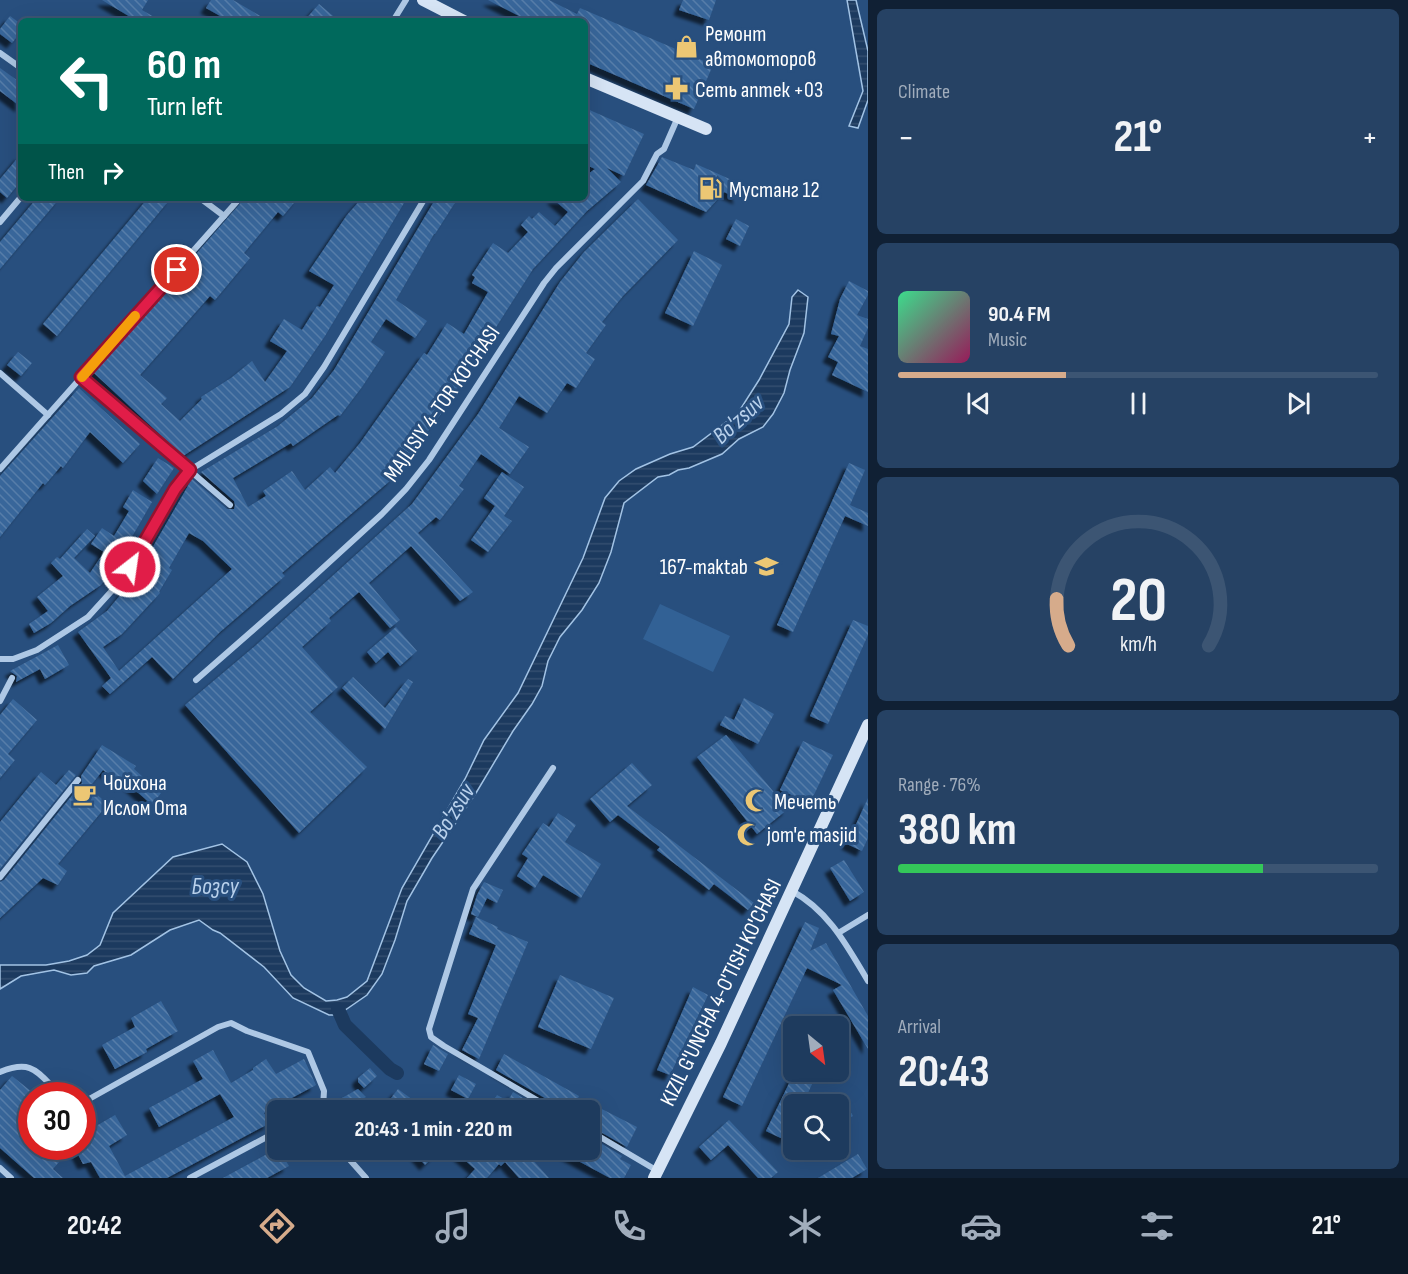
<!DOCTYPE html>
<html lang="en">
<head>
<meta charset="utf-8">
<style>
	:root { --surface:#1e3b5e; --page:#264264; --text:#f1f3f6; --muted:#a1adbc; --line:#3c5573; --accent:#d6ab8b }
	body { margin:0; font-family:"Sofia Sans Condensed",sans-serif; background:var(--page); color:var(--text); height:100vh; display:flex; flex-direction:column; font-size:22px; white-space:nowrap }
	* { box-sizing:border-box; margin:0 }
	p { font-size:20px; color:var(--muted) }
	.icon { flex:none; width:33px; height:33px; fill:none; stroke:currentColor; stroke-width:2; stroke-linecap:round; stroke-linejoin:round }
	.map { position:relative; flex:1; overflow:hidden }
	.side { display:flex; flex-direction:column; gap:9px; padding:9px; background:#102034; width:540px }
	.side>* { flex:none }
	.banner { position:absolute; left:18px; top:18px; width:570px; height:183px; border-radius:9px; box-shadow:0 6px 24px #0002,0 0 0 2px var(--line); background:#00695c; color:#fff; overflow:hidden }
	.needle { width:39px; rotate:151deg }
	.buttons { position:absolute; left:783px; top:1016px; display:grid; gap:12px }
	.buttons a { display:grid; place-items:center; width:66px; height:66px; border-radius:9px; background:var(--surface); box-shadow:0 6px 24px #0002,0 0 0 2px var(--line); font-size:30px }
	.speed { position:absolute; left:18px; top:1082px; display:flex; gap:12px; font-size:30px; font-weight:700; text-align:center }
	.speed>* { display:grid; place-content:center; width:78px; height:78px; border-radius:50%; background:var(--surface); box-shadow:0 6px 24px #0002,0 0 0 2px var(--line); line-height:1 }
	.speed .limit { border:9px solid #d22; background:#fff; color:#111 }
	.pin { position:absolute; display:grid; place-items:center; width:51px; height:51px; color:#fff; margin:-26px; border:3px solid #fff; border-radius:50%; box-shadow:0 2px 6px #0007 }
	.me { position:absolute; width:66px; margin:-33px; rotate:30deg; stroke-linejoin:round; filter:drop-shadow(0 0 4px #0008) }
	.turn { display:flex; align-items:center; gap:21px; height:126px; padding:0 30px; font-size:27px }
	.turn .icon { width:78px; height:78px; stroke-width:2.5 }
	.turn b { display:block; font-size:42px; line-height:51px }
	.then { display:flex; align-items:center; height:57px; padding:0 30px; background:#0003; gap:12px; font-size:22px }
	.big { font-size:45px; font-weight:700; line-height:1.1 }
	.side .card { flex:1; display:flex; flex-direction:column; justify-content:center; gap:9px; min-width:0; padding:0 21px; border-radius:9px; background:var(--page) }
	.side .dial { align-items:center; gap:0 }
	.dial svg { height:156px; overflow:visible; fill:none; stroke:var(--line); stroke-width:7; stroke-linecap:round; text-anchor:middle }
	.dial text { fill:var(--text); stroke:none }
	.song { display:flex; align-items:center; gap:18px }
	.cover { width:72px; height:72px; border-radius:9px; background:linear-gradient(135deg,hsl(150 70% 55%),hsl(330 70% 35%)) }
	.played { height:6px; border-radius:3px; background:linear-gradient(90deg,var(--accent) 35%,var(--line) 35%) }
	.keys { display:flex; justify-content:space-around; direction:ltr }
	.heat { display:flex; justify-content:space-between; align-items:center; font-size:33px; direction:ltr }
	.charge { height:9px; border-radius:4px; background:linear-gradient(90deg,#34c759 76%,var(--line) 0) }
	.trip { position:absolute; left:267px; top:1100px; width:333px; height:60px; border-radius:9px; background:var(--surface); box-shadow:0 6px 24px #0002,0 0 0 2px var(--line); font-weight:700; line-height:60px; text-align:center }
	.tab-bar { display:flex; height:96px; justify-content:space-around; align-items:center; background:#0c1826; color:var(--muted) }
	.tab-bar .icon { width:42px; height:42px }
	.tab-bar .on { color:var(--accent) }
	.tab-bar b { font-size:27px; color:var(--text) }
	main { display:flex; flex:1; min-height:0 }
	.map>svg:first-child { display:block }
	.grass { fill:#326195 }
	.water { fill:url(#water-rules); stroke:#a2c3e5; stroke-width:1.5 }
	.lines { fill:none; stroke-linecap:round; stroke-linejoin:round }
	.canal { stroke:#1c3a5f; stroke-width:14 }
	.building { fill:url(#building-back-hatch); fill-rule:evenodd; filter:url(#shadow) }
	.street { stroke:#aec8e5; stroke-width:6 }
	.secondary { stroke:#d6e4f5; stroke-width:12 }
	.route-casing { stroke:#92132f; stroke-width:15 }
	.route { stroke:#e11d48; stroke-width:10 }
	.slow { stroke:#f59e0b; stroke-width:10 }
	.labels { text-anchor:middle; stroke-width:6; stroke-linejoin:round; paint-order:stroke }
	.poi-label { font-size:22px; fill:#fff; stroke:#284f7e; text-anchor:start }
	.street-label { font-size:22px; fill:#fff; stroke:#284f7e }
	.water-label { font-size:24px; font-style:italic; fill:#b9d1ec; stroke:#284f7e }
</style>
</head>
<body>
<main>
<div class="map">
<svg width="868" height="1178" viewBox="0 0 868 1178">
	<defs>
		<pattern id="water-rules" width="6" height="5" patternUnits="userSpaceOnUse" patternTransform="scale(1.5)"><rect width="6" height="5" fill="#1c3a5f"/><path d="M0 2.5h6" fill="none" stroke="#334e6f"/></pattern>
		<pattern id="building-back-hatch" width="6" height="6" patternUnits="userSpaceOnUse" patternTransform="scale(1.5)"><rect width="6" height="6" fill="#38669a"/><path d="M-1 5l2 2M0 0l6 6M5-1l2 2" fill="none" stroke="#567da9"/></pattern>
		<filter id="shadow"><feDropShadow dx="-5.5" dy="5.5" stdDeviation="1.5" flood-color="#0009"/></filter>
	</defs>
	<rect width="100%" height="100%" fill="#284f7e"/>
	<path class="grass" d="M660,604L730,636L713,672L643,639Z"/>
	<g class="water">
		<path d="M847,0H856L868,51V100L858,128L849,126L863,91Z"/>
		<path d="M798,290L808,297L804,333L790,370L784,393L773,414L763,427L739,439L722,454L689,468L678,470L669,475L658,477L624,503L611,552L599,583L582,610L560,637L548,661L542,686L532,704L513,731L476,793L432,858L407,901L395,940L382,974L367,995L338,1015H329L293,998L264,967L220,933L213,930L199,920L170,930L131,955L94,966L87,973L71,975L54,970L21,976L0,989V965H46L69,961L87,955L100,945L113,913L173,857L222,844L247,862L263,894L280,951L291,975L304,988L326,1001L337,1000L347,997L367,981L402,888L465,779L484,740L518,693L583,558L605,498L619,481L636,469L670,454L693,447L738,413L759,380L789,324L792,297Z"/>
	</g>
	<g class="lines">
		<path class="canal" d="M338,1009L345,1025L390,1069L397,1073"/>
	</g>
	<g class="building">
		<path d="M102,0H148L142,10L161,21H137Z"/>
		<path d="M211,0H233L269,21H229L206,8Z"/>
		<path d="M488,0H549L577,14L580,8L713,65L694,109L585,62V21H529Z"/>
		<path d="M683,0H716L709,20L679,10Z"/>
		<path d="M319,4L339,21H304Z"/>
		<path d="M10,16L21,24V32L12,43L0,34V29Z"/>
		<path d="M0,68L21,83V107L0,91Z"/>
		<path d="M585,108L644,134L624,176L607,168L621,182L587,211L533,269L441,414L391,480L282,573L285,576L220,632L173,679L152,657L110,694L102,686L111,678L78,632L107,611L136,576L192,479L227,509H234L235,505L234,501L201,472L278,426L312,398L334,370L436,198H458L435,234H434L396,300L427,321L415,338L386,319L371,342L385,352L362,387L340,416L338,415L293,446L291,443L233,478L248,507L266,496L263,491L292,471L305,490L330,467L335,473L360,443L424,353L427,355L447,323L464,334L488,292L472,283L475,277L472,275L493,243L508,253L528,232L521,225L529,216L532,219L539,212L555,226L568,212L552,198H585V176L595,169L589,166L585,171ZM189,533L203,541L232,569L119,671L103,647L122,634L160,593L159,592L172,570L169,568Z"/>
		<path d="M21,154V181L7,198L0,192V179Z"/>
		<path d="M662,157L694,170L696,164L734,181L739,199L724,192L706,212L646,185Z"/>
		<path d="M37,198H60L0,269V242Z"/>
		<path d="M148,198H171L57,336L43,324Z"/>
		<path d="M245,198H298L283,216L278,212L244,253L250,258L215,300L210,296L140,375L167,398L161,404L180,421L202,399L201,397L231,378L252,361L265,382L287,351L270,341L284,319L302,330L317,306L320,307L334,285L309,271L347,215L362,198H407L325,336L290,387L183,456L93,372Z"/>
		<path d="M638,199L678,240L623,296L602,322L606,325L586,353L595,359L576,388L567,383L547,413L519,396L499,428L529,447L510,474L481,454L459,486L464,489L440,520L436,517L418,533L473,592L460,601L411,546L369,583L400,620L390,628L359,592L329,618L331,621L302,647L338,687L310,712L367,767L299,833L185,705L255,646L412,504L478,414L560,282L584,252Z"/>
		<path d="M736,219L749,226L740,246L726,239Z"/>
		<path d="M694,251L722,265L693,326L665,313Z"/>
		<path d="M849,281L868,291V295L857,315L868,319V328L860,346L868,349V392L832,375L838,362L828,357L839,336L831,334L840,299Z"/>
		<path d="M18,352L32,363L21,376L7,365Z"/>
		<path d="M79,388L140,444L123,463L90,432L63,468L61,466L45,485L43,483L0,537V476Z"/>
		<path d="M158,458L174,468L157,494L143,481Z"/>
		<path d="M849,463L865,470L850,505L868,513V526L845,516L793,632L777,625Z"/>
		<path d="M502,472L524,487L504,516L512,521L488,552L471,540L495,506L484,498Z"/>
		<path d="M133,490L152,502L113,570L101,585L70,606L51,623L34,633L29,624L48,611L37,597L63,576L51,563L57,557L60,559L87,529L95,536L74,558L90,573L104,552L91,544L102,528L114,536L129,511L123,507Z"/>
		<path d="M853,620L868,626V635L828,724L810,716Z"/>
		<path d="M396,627L417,651L400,666L388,652L376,663L367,652Z"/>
		<path d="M58,645L69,665L45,679L40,669L16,682L17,676L10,671Z"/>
		<path d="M353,677L385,708L408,679L413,682L385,729L342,688Z"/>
		<path d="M744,698L774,714L758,744L720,725L725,716L734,720Z"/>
		<path d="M13,699L37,720L8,754L15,760L0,778V715Z"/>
		<path d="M726,735L788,809L757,834L697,757Z"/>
		<path d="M803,741L833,755L810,803L780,790Z"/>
		<path d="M102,745L136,766L134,769L161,793L152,805L125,781L121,785L103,770L89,788L108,804L58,864L67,871L58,885L43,878L0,918V882L4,880L82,783L81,776Z"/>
		<path d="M632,763L652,785L627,806L754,903L748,910L714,884L709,890L657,850L660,847L618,815L610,822L590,799Z"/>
		<path d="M69,770L76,775L0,869V822L41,772L56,785Z"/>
		<path d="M868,798V838L862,851L847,844Z"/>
		<path d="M558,813L576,825L565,842L601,864L581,898L543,875L535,888L517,876L528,858L522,854L543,823L549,827Z"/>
		<path d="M844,860L864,892L850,901L830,868Z"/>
		<path d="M484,882L503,890L497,903L487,898L478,917L471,914L477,895Z"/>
		<path d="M476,917L498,927L497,929L528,942L479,1059L462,1050L478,1018L468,1014L496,945L469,934Z"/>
		<path d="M805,922L819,928L810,951L826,943L868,1016V1049L833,990L842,985L807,968L742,1106L723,1097Z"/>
		<path d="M560,975L614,998L591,1049L538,1027Z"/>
		<path d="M693,987L708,995L670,1075L657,1070Z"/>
		<path d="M161,1001L178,1031L146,1049L147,1052L115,1069L102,1045L135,1027L131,1018Z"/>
		<path d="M433,1045L448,1054L439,1071L424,1064Z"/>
		<path d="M213,1050L231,1083L253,1070V1068L266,1059L276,1074L304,1059L316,1085L264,1113L270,1123L167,1178H100L91,1162L83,1164L74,1147L82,1146V1114L91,1129L115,1115L127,1135L109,1146L125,1176L234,1117L220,1094L159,1127L149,1108L203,1079L193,1061Z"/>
		<path d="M504,1054L579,1096L572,1110H559L557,1105L496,1070Z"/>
		<path d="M370,1068L377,1076L364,1088L358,1082V1078Z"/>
		<path d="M795,1071H818L803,1104H794V1122L785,1140L766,1131Z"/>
		<path d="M459,1075L476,1084L468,1099L451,1090Z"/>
		<path d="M12,1076L32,1092V1146H68L57,1160L59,1162L53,1169L63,1178H34L0,1148V1090Z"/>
		<path d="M358,1089L366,1097L343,1110H337L333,1103Z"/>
		<path d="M398,1089L413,1100L406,1110H390L385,1106Z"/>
		<path d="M513,1092L531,1103L526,1110H488L497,1095L508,1101Z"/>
		<path d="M838,1092L853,1116L838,1124Z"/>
		<path d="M590,1103L637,1127L627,1147L590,1126Z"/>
		<path d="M729,1120L778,1172L771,1178H758L728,1145L711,1160L699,1147Z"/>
		<path d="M590,1137L622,1156L620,1159L631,1165L624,1178H610L556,1149H590Z"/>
		<path d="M278,1148L289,1166L267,1178H223Z"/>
		<path d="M411,1149H441L425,1165Z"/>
		<path d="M452,1149H523L549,1178H519L505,1162L501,1166L499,1164L487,1178H467L475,1169Z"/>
		<path d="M858,1154L867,1169L852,1178H818Z"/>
	</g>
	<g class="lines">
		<g class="street">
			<path d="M393,21L406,0"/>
			<path d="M0,53L21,68"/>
			<path d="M200,198L224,216"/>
			<path d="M0,222L21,197"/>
			<path d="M0,373L48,415"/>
			<path d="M81,377L230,505"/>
			<path d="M0,469L240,198"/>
			<path d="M0,659H13L37,650L88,617L118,584L175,489L190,470L281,414L305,394L324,367L425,198"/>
			<path d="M196,680L301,588L382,514L406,489L429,460L544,283L556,268L643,181L657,154L664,149L678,117"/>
			<path d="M0,701L12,678"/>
			<path d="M553,768L473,889L429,1029L431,1037L444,1046L554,1110"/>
			<path d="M0,877L78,780"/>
			<path d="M792,891C829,911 847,946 868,981"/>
			<path d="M840,932L868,915"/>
			<path d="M0,1072C34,1058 38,1074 61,1095"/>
			<path d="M82,1103L218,1027L231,1023L247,1031L308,1052L324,1091L323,1107L325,1110"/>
			<path d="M590,1131L656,1170"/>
			<path d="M345,1149L350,1160L366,1178"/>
			<path d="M0,1168L11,1178"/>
			<path d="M190,1178L278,1131"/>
		</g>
		<g class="secondary">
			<path d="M423,0L464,21"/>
			<path d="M585,78L706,129"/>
			<path d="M654,1178L721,1043L868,725"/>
		</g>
	</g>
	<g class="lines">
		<defs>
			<path id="route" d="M130,567L175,489L190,470L81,377L177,270"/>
		</defs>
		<use href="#route" class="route-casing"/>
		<use href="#route" class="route"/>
		<path class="slow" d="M82,377L135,316"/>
	</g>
	<defs>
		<symbol id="shop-bare" viewBox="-9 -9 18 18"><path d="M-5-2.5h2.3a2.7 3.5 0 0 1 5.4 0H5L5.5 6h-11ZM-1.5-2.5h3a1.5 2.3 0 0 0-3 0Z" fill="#ecc774" stroke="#284f7e" stroke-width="2.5" paint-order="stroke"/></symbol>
		<symbol id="pharmacy-bare" viewBox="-9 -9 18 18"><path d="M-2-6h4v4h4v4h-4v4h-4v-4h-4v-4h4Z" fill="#ecc774" stroke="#284f7e" stroke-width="2.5" paint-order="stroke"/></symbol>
		<symbol id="fuel-bare" viewBox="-9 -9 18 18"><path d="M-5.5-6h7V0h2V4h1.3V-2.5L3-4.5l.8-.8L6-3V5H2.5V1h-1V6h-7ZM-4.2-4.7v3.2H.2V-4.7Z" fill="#ecc774" stroke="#284f7e" stroke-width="2.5" paint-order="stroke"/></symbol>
		<symbol id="school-bare" viewBox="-9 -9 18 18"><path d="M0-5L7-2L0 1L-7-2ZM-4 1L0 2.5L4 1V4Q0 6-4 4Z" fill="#ecc774" stroke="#284f7e" stroke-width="2.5" paint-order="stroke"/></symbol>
		<symbol id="cafe-bare" viewBox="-9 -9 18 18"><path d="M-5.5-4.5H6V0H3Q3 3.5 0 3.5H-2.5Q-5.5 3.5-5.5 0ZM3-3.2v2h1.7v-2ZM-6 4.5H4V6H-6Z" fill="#ecc774" stroke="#284f7e" stroke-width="2.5" paint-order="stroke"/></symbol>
		<symbol id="mosque-bare" viewBox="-9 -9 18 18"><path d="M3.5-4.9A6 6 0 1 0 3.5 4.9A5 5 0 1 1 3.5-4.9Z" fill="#ecc774" stroke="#284f7e" stroke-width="2.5" paint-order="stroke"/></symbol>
	</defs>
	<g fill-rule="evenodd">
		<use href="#shop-bare" x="670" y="30" width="33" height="33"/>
		<use href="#pharmacy-bare" x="660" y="72" width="33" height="33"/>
		<use href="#fuel-bare" x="694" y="172" width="33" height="33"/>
		<use href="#school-bare" x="750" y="550" width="33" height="33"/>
		<use href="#cafe-bare" x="68" y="778" width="33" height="33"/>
		<use href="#mosque-bare" x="740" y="784" width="33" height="33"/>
		<use href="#mosque-bare" x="732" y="818" width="33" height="33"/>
	</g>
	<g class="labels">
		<g class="poi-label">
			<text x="705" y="41">Ремонт<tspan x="705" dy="25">автомоторов</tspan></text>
			<text x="695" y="97">Сеть аптек +03</text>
			<text x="729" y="197">Мустанг 12</text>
			<text x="748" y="574" text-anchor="end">167-maktab</text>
			<text x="103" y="790">Чойхона<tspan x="103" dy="25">Ислом Ота</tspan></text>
			<text x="774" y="809">Мечеть</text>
			<text x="767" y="842">jom'e masjid</text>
		</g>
		<g class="street-label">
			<text transform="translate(441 403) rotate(-55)" y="8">MAJLISIY 4-TOR KO'CHASI</text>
			<text transform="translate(720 992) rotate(-64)" y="8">KIZIL G'UNCHA 4-O'TISH KO'CHASI</text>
		</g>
		<g class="water-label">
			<text transform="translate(738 419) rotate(-42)" y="8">Bo'zsuv</text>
			<text transform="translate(453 811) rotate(-58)" y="8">Bo'zsuv</text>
			<text x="215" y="894">Бозсу</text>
		</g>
	</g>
</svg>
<div class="buttons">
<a><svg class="needle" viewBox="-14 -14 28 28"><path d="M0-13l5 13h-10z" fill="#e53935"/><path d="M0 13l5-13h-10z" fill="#a1adbc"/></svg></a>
<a><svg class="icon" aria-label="search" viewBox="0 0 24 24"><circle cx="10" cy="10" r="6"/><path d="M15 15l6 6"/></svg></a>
</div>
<div class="speed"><div class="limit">30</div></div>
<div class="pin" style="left:177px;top:270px;background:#d93025"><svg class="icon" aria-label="arrive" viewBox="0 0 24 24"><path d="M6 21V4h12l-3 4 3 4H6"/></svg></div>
<svg class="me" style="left:130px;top:567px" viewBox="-20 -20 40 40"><circle r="17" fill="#e11d48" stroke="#fff" stroke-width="3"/><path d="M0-11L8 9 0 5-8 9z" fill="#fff"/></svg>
<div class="trip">20:43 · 1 min · 220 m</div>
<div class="banner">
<div class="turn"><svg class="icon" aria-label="left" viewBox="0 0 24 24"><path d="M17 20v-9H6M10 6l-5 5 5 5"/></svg><div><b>60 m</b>Turn left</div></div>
<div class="then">Then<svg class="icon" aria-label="right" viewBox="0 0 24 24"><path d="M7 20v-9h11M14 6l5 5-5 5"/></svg></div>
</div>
</div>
<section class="side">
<div class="card"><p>Climate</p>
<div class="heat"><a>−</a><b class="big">21°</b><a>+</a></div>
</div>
<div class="card">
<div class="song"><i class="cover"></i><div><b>90.4 FM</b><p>Music</p></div></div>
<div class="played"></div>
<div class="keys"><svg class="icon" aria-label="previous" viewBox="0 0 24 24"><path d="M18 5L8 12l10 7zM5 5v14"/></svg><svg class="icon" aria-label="pause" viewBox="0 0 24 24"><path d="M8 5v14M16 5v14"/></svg><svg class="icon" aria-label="next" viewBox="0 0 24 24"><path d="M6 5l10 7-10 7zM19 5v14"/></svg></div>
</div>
<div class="card dial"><svg viewBox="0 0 100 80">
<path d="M14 69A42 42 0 1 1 86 69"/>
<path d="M14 69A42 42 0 0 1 8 45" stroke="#d6ab8b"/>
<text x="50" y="56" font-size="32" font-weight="700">20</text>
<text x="50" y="72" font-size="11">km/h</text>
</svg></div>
<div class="card"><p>Range · 76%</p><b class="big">380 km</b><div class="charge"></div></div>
<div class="card"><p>Arrival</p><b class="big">20:43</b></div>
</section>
</main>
<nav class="tab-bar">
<b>20:42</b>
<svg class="icon on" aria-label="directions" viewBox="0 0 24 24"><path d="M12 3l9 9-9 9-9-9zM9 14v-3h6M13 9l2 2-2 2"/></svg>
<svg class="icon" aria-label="music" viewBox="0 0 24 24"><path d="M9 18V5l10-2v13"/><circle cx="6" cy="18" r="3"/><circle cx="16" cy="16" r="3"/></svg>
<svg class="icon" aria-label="phone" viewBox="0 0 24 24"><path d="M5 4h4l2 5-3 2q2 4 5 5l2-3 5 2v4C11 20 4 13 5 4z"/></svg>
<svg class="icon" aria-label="climate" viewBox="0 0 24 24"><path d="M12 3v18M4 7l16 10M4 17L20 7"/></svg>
<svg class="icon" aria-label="car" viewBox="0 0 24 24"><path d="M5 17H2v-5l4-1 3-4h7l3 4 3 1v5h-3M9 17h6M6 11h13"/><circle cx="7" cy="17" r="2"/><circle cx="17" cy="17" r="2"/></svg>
<svg class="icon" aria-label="filters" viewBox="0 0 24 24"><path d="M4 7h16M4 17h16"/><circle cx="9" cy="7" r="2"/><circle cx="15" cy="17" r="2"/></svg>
<b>21°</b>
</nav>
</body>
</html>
